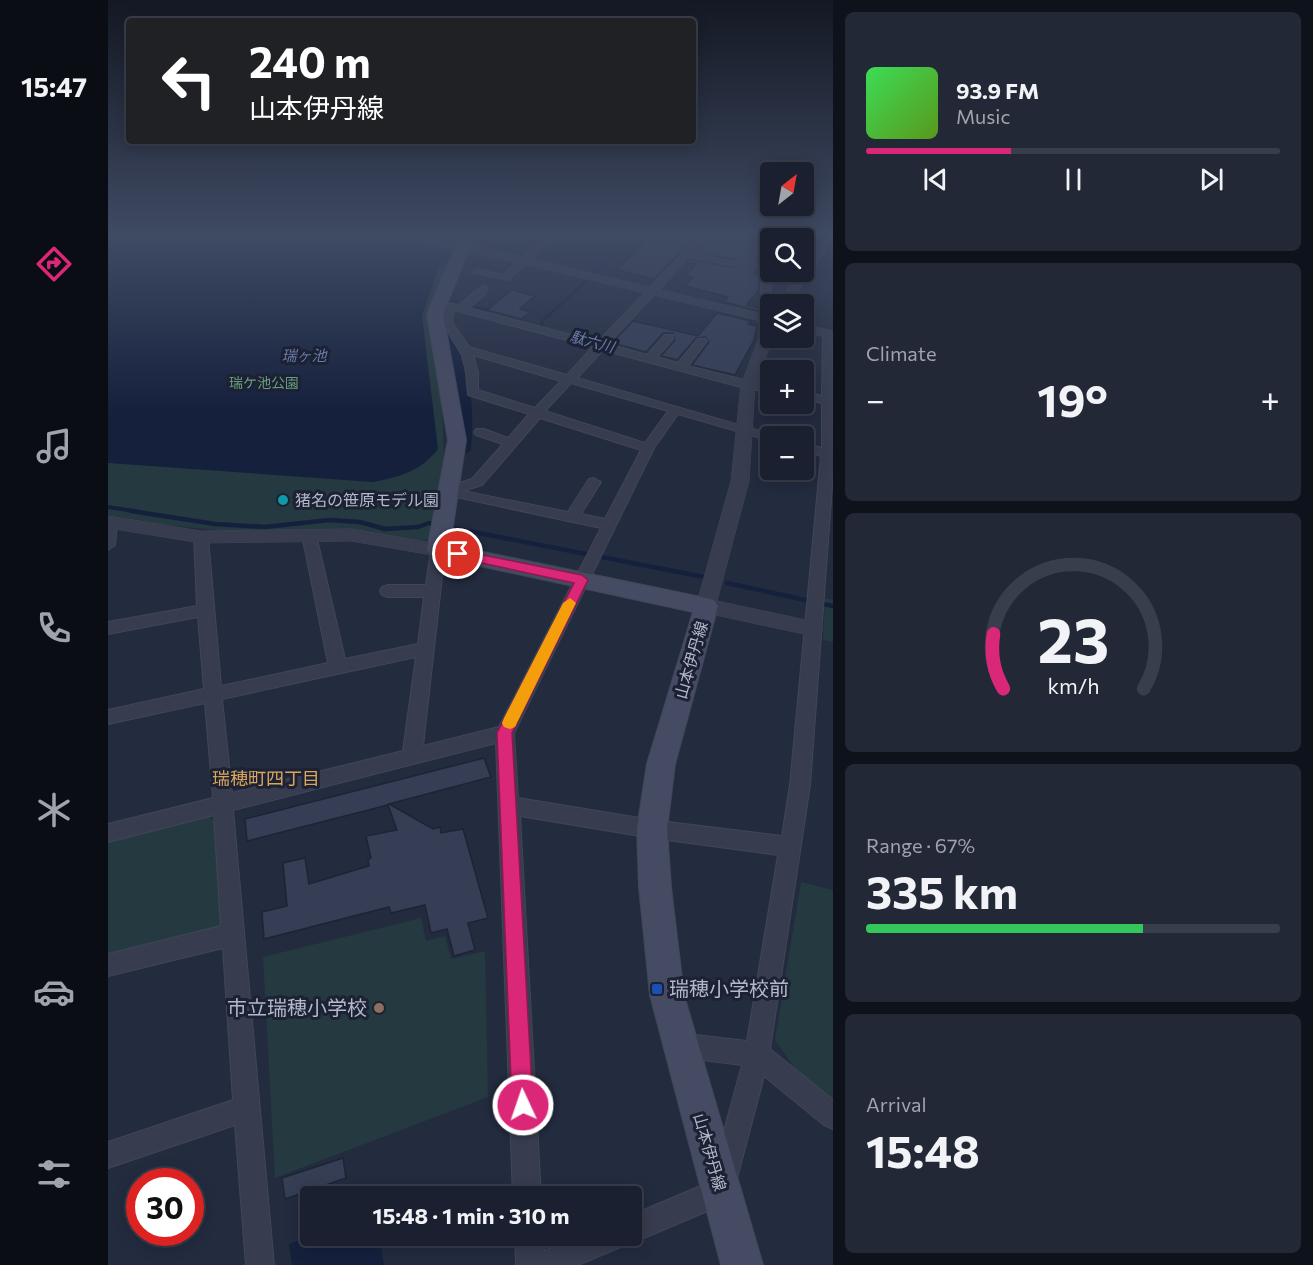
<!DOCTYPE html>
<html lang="en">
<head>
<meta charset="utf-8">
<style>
	:root { --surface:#1a202f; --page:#232837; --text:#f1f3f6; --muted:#9fa3aa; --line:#383e4b; --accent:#db2777 }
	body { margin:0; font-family:Commissioner,"Noto Sans JP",sans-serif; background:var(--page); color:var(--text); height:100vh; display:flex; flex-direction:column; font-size:22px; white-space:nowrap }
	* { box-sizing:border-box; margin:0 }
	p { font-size:20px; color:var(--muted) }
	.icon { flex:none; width:33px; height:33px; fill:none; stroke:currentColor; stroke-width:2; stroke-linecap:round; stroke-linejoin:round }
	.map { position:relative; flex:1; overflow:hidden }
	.details { display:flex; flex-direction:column; gap:12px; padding:12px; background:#0e121a; width:480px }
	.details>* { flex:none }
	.banner { position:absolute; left:18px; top:18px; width:570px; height:126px; border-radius:6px; box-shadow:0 3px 15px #0003,0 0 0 2px var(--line); background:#202124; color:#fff; overflow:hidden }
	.needle { width:39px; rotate:31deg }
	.controls { position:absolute; left:652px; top:162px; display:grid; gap:12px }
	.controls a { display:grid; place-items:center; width:54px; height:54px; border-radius:6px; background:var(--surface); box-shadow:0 3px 15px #0003,0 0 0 2px var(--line); font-size:30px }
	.speed { position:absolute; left:18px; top:1168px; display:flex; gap:12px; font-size:30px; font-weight:700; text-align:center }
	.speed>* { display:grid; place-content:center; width:78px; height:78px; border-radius:50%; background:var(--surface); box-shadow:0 3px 15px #0003,0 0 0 2px var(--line); line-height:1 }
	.speed .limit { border:9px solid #d22; background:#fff; color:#111 }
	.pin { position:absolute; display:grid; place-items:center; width:51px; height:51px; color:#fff; margin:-26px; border:3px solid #fff; border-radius:50%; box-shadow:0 2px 6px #0007 }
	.me { position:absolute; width:66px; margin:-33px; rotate:357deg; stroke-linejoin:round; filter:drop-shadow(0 0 4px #0008) }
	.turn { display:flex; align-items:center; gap:21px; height:126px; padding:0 24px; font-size:27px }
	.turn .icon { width:78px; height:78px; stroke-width:2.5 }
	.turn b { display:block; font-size:42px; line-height:51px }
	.big { font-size:45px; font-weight:700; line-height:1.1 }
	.details .widget { flex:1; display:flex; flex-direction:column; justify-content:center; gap:9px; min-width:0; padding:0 21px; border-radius:9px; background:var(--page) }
	.details .dial { align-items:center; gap:0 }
	.dial svg { height:156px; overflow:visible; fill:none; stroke:var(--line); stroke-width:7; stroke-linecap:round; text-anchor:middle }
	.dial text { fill:var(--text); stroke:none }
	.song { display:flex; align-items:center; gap:18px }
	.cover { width:72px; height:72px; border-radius:9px; background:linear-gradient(135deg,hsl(130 70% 55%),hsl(90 70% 35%)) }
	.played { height:6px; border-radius:3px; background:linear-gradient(90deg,var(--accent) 35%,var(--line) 35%) }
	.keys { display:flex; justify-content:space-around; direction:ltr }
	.heat { display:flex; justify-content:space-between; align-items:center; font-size:33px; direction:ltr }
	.charge { height:9px; border-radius:4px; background:linear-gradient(90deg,#34c759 67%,var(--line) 0) }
	.trip { position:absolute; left:192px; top:1186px; width:342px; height:60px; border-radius:6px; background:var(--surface); box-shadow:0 3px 15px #0003,0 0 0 2px var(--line); font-weight:700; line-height:60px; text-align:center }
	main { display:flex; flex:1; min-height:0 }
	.tab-bar { display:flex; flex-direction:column; width:108px; justify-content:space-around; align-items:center; background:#0a0d13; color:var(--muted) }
	.tab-bar .icon { width:42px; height:42px }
	.tab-bar .active { color:var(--accent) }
	.tab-bar b { font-size:27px; color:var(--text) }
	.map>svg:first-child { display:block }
	.green { fill:#253940 }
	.water { fill:#15203d }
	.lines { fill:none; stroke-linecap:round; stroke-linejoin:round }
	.stream-far2 { stroke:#15203d; stroke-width:3 }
	.stream-far1 { stroke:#15203d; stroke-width:4 }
	.stream { stroke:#15203d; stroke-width:4.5 }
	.river { fill:#15203d; fill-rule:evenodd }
	.building { fill:#353e55; stroke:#1e2436; stroke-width:1.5 }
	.minor-casing { stroke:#404658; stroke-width:2 }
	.tertiary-casing { stroke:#404658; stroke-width:1 }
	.secondary-casing { stroke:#404658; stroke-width:2 }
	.minor { fill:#373d4f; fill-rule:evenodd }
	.tertiary { fill:#373d4f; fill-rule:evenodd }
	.secondary { fill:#454b62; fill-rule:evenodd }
	.route { fill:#db2777; stroke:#8e194d; stroke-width:1.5 }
	.slow { fill:#f59e0b }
	.culture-dot { fill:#0f9aa8; stroke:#1c2234; stroke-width:2 }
	.transit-dot { fill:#1a4fb4; stroke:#1c2234; stroke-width:2 }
	.education-dot { fill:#8d6e63; stroke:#1c2234; stroke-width:2 }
	.labels { text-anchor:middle; stroke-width:6; stroke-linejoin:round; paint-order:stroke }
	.far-park-label { font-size:14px; fill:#699c7c; stroke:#1c2234 }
	.far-water-label { font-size:15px; font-style:italic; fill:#6a7caa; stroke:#1c2234 }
	.poi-label { font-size:16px; fill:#b3b8ca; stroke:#1c2234; text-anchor:start }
	.street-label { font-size:16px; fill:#b3b8ca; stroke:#1c2234 }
	.neighbourhood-label { font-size:18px; fill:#daa65e; stroke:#1c2234 }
	.near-poi-label { font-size:20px; fill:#b3b8ca; stroke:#1c2234; text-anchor:start }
</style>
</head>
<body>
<main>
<nav class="tab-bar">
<b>15:47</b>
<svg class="icon active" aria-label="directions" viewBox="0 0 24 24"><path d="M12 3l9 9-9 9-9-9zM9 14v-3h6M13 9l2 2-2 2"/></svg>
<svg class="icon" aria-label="music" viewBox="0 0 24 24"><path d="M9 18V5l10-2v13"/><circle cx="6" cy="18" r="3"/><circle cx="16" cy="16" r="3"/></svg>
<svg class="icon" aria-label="phone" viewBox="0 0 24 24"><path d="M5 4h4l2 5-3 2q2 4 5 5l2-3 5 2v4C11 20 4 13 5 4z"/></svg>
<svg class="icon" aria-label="climate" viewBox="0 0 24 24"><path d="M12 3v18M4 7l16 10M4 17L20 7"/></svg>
<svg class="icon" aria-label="car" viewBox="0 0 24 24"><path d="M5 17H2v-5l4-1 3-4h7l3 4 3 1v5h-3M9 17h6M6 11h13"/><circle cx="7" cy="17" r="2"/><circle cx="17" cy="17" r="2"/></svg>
<svg class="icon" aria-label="filters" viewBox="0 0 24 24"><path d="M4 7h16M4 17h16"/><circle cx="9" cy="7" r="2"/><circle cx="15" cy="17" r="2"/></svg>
</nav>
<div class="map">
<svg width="725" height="1265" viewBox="0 0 725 1265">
	<rect width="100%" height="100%" fill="#232b3f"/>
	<g class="green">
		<path d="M0,235H268L342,247L345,252L323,313L334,394L336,459L326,539L300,542C200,536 99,533 0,517Z"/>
		<path d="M717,598L725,600V642L715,640Z"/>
		<path d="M98,813L106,821L114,924L105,934L0,960V839Z"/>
		<path d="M693,882L725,890V1102L690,1073L667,1040Z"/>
		<path d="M313,918L318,941L337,936L343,959L377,951L380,1097L167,1178L155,957Z"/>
	</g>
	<g class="water">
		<path d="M0,235H248L343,252L337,266H331L314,316L330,449C313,471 292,477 265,482L0,463Z"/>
		<path d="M203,1236H271L276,1265H184L181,1244Z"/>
	</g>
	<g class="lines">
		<g class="stream-far2">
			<path d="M487,274L529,235"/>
			<path d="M436,329L433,322L480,280"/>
		</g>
		<path class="stream-far1" d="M0,507L32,512"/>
		<g class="stream">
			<path d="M23,511L107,524L157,527L221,520L252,522L277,529L310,527L321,523L329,525"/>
			<path d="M340,527L596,577"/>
			<path d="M619,583L725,606"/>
		</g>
		<path class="river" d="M337,299L380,309L382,312L374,317L344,310C342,329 351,342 356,360C364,388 366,420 363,449L360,453H346L343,449C347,421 346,392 340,364C335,340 325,330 329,304Z"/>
	</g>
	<g class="building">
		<path d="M544,235L588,236L546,279L509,270Z"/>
		<path d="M603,235H650L644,243L652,244L649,262L651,263V266L646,274L651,275V289L639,305L651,308V311L616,302L620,297L577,286L585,277L578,276L588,264L579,262L582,259L628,268L627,260L589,252Z"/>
		<path d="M696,235H714L696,260Z"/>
		<path d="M404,290L427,296L412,309L422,312L413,319L379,310Z"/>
		<path d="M609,313L643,321L640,324L649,326L646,340L627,375L584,365L601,342L598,337L588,338L569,360L553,356L567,340L565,333H555L538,352L504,343L525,321L590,336Z"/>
		<path d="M376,758L383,777L281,804L325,829L332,827L333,833L355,829L380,918L360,923L367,950L346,956L339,929L323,933L317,905L283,913L281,907L156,939L154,912L179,906L175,863L197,858L201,884L261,866L260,860L263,858L258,836L289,830L280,805L139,841L137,819Z"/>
		<path d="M235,1158L238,1178L177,1199L174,1178Z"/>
	</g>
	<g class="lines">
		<defs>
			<g id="minor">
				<path d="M439,235H448L400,280L364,272L369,269L395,275Z"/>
				<path d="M592,235H601L585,253L627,262V266L581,257L500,344L539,355L557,335H565V339L549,357L570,363L590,339H598L599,341L580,366L636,380L663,384V392L640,389L495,350L469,378L669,436H663V441L570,414L546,448L406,733L410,798L544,820L674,836L682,785L713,456L696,451V443L714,448V403L696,399V391L714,396L715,334L720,331L724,332L725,473L702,785L662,1049L725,1100V1129L716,1125L656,1076L623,1201L524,1243L517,1240L515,1246L470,1265H408L407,1236H435L436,1251L471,1236H524V1215L602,1182L634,1065L571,1057L562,1054L559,1045L562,1036L571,1033L639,1041L670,855L544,838L412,816L433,1197H405L388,743L125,810L166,1265H138L127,1125L0,1168V1142L125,1100L115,948L0,976V954L113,926L106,815L0,842V824L105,798L97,703L0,724V710L96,689L90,617L0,634V622L89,606L86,537L93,532L100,537L113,686L220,663L194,535L201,530L208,535L237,659L310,644L316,597H280L274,595L272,591L274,587L280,585H318L323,550L330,545L337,550L315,746L391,727L493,528L334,494L332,491L334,488L364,479L395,444L368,435L366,432L368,429H376L400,438L421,414L360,395L358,372L354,355L334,322L337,306L342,303L351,305L375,285L380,288L376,295L361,308L490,342ZM346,310L485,347L459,375L361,347L344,322ZM365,355L453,381L427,408L370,390V372ZM463,383L560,411L537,443L437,411ZM432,418L533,450L497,519L473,514L493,482L486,478L481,479L460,512L355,491L374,485ZM308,657L295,751L124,793L114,699Z"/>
				<path d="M654,235H662L663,322L659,321L653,309Z"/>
				<path d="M2,517L9,522L7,545L0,550V518Z"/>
			</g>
			<g id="tertiary">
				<path d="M283,235H309L382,249L663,316L665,338L647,385L641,481L609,601L712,623L715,628L712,633L705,636L598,613L591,611L588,606L623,481L633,385L657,322L429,267L288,238Z"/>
				<path d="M717,235H725V240L681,304H669L691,272H696V265Z"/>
				<path d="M696,324L725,331V339L696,332Z"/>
				<path d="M0,516L93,531L243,529L330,544L337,545L339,550L337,555L330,556L243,541L93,543L0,528Z"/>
			</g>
			<path id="secondary" d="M357,235H370L360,251L335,314L358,440L342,545L598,598L606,600L610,606L567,764L559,829L563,887L576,995L655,1265H613L542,995L531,887L529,829L539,764L585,612L330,557L322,555L319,550L340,440L319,314L346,251Z"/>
		</defs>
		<use href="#minor" class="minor-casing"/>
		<use href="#tertiary" class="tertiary-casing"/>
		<use href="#secondary" class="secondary-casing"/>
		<use href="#minor" class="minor"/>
		<use href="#tertiary" class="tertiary"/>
		<use href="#secondary" class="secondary"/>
	</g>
	<linearGradient id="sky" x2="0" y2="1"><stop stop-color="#131823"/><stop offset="0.57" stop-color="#3f4a63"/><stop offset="1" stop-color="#3f4a63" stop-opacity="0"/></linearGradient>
	<rect width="725" height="412" fill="url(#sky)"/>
	<path class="route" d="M350,550L474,575L480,580L404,733L425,1105L422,1112L415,1115L407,1112L404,1105L389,733L466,583L346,557L344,554Z"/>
	<path class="slow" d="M462,598L468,603L407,727L402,729L396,727L394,723L396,718L455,603Z"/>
	<circle class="culture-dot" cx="175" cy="500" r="6"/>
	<rect class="transit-dot" x="543" y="983" width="12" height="12" rx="3"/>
	<circle class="education-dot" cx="271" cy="1008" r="6"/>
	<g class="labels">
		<g class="far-park-label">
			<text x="156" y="388">瑞ケ池公園</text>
		</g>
		<g class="far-water-label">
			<text transform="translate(484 342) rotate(15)" y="5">駄六川</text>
			<text x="196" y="361">瑞ヶ池</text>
		</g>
		<g class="poi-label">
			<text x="187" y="506">猪名の笹原モデル園</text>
		</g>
		<g class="street-label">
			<text transform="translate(583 660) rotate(-74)" y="6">山本伊丹線</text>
			<text transform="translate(602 1152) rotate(74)" y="6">山本伊丹線</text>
		</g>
		<g class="neighbourhood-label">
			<text x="158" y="785">瑞穂町四丁目</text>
		</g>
		<g class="near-poi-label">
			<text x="561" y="996">瑞穂小学校前</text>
			<text x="259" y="1015" text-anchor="end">市立瑞穂小学校</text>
		</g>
	</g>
</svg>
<div class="controls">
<a><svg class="needle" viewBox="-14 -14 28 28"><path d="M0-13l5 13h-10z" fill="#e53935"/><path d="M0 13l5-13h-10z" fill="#9fa3aa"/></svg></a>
<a><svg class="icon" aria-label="search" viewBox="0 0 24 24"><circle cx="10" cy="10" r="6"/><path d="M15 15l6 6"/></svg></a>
<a><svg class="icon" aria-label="layers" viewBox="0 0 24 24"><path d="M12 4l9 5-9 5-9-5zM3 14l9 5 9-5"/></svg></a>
<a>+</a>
<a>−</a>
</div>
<div class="speed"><div class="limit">30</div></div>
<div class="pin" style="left:350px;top:554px;background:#d93025"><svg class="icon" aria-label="arrive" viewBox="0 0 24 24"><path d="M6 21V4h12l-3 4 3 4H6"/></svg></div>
<svg class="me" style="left:415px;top:1105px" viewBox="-20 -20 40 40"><circle r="17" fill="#db2777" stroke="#fff" stroke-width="3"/><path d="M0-11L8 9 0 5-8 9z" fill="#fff"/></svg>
<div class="trip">15:48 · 1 min · 310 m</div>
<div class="banner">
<div class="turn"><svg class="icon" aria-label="left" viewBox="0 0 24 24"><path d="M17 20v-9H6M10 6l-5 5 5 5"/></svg><div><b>240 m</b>山本伊丹線</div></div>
</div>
</div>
<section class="details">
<div class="widget">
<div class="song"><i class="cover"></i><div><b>93.9 FM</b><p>Music</p></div></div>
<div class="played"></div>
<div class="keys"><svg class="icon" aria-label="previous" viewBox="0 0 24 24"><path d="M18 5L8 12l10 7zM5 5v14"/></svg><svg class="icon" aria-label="pause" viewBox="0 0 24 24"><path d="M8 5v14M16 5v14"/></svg><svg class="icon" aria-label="next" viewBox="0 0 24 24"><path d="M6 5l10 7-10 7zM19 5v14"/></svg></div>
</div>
<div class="widget"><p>Climate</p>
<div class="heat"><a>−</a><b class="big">19°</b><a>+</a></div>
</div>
<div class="widget dial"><svg viewBox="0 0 100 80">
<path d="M14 69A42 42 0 1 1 86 69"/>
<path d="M14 69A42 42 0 0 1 9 41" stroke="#db2777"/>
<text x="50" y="56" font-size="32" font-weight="700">23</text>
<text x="50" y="72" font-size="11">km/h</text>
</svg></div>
<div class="widget"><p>Range · 67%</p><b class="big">335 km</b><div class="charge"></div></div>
<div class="widget"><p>Arrival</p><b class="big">15:48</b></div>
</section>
</main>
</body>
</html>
